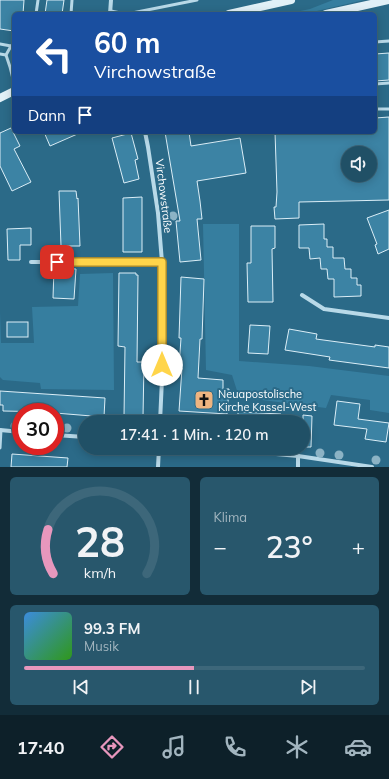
<!DOCTYPE html>
<html lang="de">
<head>
<meta charset="utf-8">
<style>
	:root { --surface:#205066; --page:#28576c; --text:#f1f3f6; --muted:#a2b5bf; --line:#3d677a; --accent:#e797bd }
	body { margin:0; font-family:Mulish,sans-serif; background:var(--page); color:var(--text); height:100vh; display:flex; flex-direction:column; font-size:15px; white-space:nowrap }
	* { box-sizing:border-box; margin:0 }
	p { font-size:13px; color:var(--muted) }
	.icon { flex:none; width:22px; height:22px; fill:none; stroke:currentColor; stroke-width:2; stroke-linecap:round; stroke-linejoin:round }
	.map { position:relative; height:467px; overflow:hidden }
	.side { display:flex; flex-direction:column; gap:10px; padding:10px; background:#122c38; flex:1 }
	.side>* { flex:none }
	.guide { position:absolute; left:12px; top:12px; width:365px; height:122px; border-radius:6px; box-shadow:0 2px 10px #0003,0 0 0 1px var(--line); background:#1a4fa0; color:#fff; overflow:hidden }
	.tools { position:absolute; left:341px; top:146px; display:grid; gap:8px }
	.tools a { display:grid; place-items:center; width:36px; height:36px; border-radius:50%; background:var(--surface); box-shadow:0 2px 10px #0003,0 0 0 1px var(--line); font-size:20px }
	.speed { position:absolute; left:12px; top:403px; display:flex; gap:8px; font-size:20px; font-weight:700; text-align:center }
	.speed>* { display:grid; place-content:center; width:52px; height:52px; border-radius:50%; background:var(--surface); box-shadow:0 2px 10px #0003,0 0 0 1px var(--line); line-height:1 }
	.speed .limit { border:6px solid #d22; background:#fff; color:#111 }
	.pin { position:absolute; display:grid; place-items:center; width:34px; height:34px; color:#fff; margin:-17px; border-radius:8px; box-shadow:0 2px 6px #0006 }
	.me { position:absolute; width:44px; margin:-22px; rotate:0deg; stroke-linejoin:round; filter:drop-shadow(0 0 3px #0008) }
	.turn { display:flex; align-items:center; gap:14px; height:84px; padding:0 16px; font-size:18px }
	.turn .icon { width:52px; height:52px; stroke-width:2.5 }
	.turn b { display:block; font-size:28px; line-height:34px }
	.then { display:flex; align-items:center; height:38px; padding:0 16px; background:#0003; gap:8px; font-size:15px }
	.big { font-size:30px; font-weight:600; line-height:1.1 }
	.side .tile { flex:1; display:flex; flex-direction:column; justify-content:center; gap:6px; min-width:0; padding:0 14px; border-radius:6px; background:var(--page) }
	.side .dial { align-items:center; gap:0 }
	.dial svg { height:104px; overflow:visible; fill:none; stroke:var(--line); stroke-width:7; stroke-linecap:round; text-anchor:middle }
	.dial text { fill:var(--text); stroke:none }
	.song { display:flex; align-items:center; gap:12px }
	.cover { width:48px; height:48px; border-radius:6px; background:linear-gradient(135deg,hsl(210 70% 55%),hsl(110 70% 35%)) }
	.played { height:4px; border-radius:2px; background:linear-gradient(90deg,var(--accent) 50%,var(--line) 50%) }
	.keys { display:flex; justify-content:space-around; direction:ltr }
	.heat { display:flex; justify-content:space-between; align-items:center; font-size:22px; direction:ltr }
	.side .tiles { flex:1; display:grid; gap:10px; grid-template-columns:1fr 1fr }
	.tile:last-child { grid-column:span 2 }
	.trip { position:absolute; left:78px; top:415px; width:232px; height:40px; border-radius:20px; background:var(--surface); box-shadow:0 2px 10px #0003,0 0 0 1px var(--line); font-weight:600; line-height:40px; text-align:center }
	.tab-bar { display:flex; height:64px; justify-content:space-around; align-items:center; background:#0d2029; color:var(--muted) }
	.tab-bar .icon { width:28px; height:28px }
	.tab-bar .selected { color:var(--accent) }
	.tab-bar b { font-size:18px; color:var(--text) }
	.map>svg:first-child { display:block }
	.green { fill:#367e9f }
	.building { fill:#3c83a4; stroke:#dbeef7; fill-rule:evenodd }
	.lines { fill:none; stroke-linecap:round; stroke-linejoin:round }
	.service { stroke:#b8d9e8; stroke-width:3 }
	.minor { stroke:#b8d9e8; stroke-width:4 }
	.secondary { stroke:#e1f0f7; stroke-width:8 }
	.tree { fill:#8cb3c5 }
	.route-casing { stroke:#a68a30; stroke-width:10 }
	.route { stroke:#ffd54a; stroke-width:7 }
	.labels { text-anchor:middle; stroke-width:4; stroke-linejoin:round; paint-order:stroke }
	.street-label { font-size:11px; fill:#fff; stroke:#2b6a88 }
	.poi-label { font-size:11px; fill:#fff; stroke:#2b6a88; text-anchor:start }
</style>
</head>
<body>
<div class="map">
<svg width="389" height="467" viewBox="0 0 389 467">
	<rect width="100%" height="100%" fill="#2b6a88"/>
	<g class="green">
		<path d="M333,0H364L304,14H286L310,9Z"/>
		<path d="M203,224H239V361L309,366L389,376V413L370,410V400L331,395L326,408L239,397L232,375L206,370Z"/>
		<path d="M113,273L114,390L41,389L40,383L3,380L0,377V312L1,343H34L32,307L78,306L80,274Z"/>
	</g>
	<g class="building">
		<path d="M0,0H24L23,14H14V31L0,29Z"/>
		<path d="M47,0H64L62,14H45Z"/>
		<path d="M389,53V80L375,81V54Z"/>
		<path d="M389,117V200L299,202V218L275,219L274,207H276L277,192L275,132H375V118ZM348,153H370V175H348Z"/>
		<path d="M11,128L20,146L14,149L31,182L12,191L0,166V133Z"/>
		<path d="M44,132H82L50,146Z"/>
		<path d="M165,132H189L191,146L240,138L246,173L197,181L200,201L202,219H197L201,260L180,262L176,221H180Z"/>
		<path d="M131,133L138,159L135,160L139,179L124,183L112,138Z"/>
		<path d="M59,191H76L77,199L78,198L80,246H61Z"/>
		<path d="M142,197V252H123V198Z"/>
		<path d="M389,210V249L378,254L375,245L377,244L367,218Z"/>
		<path d="M324,224V239H327V247H333V258H344L345,269H351V278H357V285H361V296L334,297V279H328L327,269H321L320,258L310,259L309,248H299V225Z"/>
		<path d="M251,226H275V248L272,249L273,302H248L247,263H251Z"/>
		<path d="M31,228V245H20V260H8L7,229Z"/>
		<path d="M54,268L76,269L74,299L53,298Z"/>
		<path d="M119,273H136V275H138L137,362H144L143,417H124L125,347L118,346Z"/>
		<path d="M181,277L204,279L202,339H200L198,378L223,380V389H229L227,414L179,411L182,368H179L181,338H179Z"/>
		<rect x="7" y="322" width="21" height="15"/>
		<path d="M250,325L270,326L268,354L248,353Z"/>
		<path d="M289,329L317,334L316,339L375,347V345L389,347V368L329,360L330,357L285,350Z"/>
		<path d="M0,391L105,398L104,417L55,413V412L3,411V405H0Z"/>
		<path d="M337,401L360,404L358,419L389,423L386,442L365,439L367,429L334,425Z"/>
		<path d="M238,412L281,414V422H238Z"/>
		<path d="M303,415L312,416L311,447H303Z"/>
		<path d="M12,454L68,458L67,467H11Z"/>
	</g>
	<g class="lines">
		<g class="service">
			<path d="M111,11L125,14"/>
			<path d="M36,14L38,0"/>
			<path d="M71,14L72,0"/>
			<path d="M127,14L197,0"/>
			<path d="M375,42L389,41"/>
			<path d="M0,44L11,46L14,45"/>
			<path d="M11,46L6,55L10,67L14,83"/>
			<path d="M0,54L6,55"/>
			<path d="M375,84L389,83"/>
			<path d="M375,109H389"/>
			<path d="M0,448L1,430"/>
		</g>
		<g class="minor">
			<path d="M110,14L111,0"/>
			<path d="M145,132L148,147L158,213L162,262V379L160,422"/>
			<path d="M31,262H162"/>
			<path d="M302,295L324,309L389,318"/>
			<path d="M0,430L21,432"/>
			<path d="M55,435L85,437"/>
			<path d="M210,448L298,456L372,467"/>
			<path d="M158,467L159,448"/>
			<path d="M298,467V456"/>
		</g>
		<g class="secondary">
			<path d="M229,14L291,0"/>
			<path d="M326,14L389,0"/>
			<path d="M0,98L14,91"/>
		</g>
	</g>
	<g class="tree">
		<circle cx="173" cy="216" r="4.5"/>
		<circle cx="15" cy="426" r="4.5"/>
		<circle cx="67" cy="428" r="4.5"/>
		<circle cx="320" cy="453" r="4.5"/>
		<circle cx="339" cy="455" r="4.5"/>
		<circle cx="376" cy="460" r="4.5"/>
	</g>
	<g class="lines">
		<defs>
			<path id="route" d="M57,262H162V365"/>
		</defs>
		<use href="#route" class="route-casing"/>
		<use href="#route" class="route"/>
	</g>
	<defs>
		<symbol id="church-square" viewBox="-11 -11 22 22"><rect x="-9" y="-9" width="18" height="18" rx="4" fill="#eeb480" stroke="#2b6a88"/><path d="M-1.2-6h2.4v3.5h3.3v2.4h-3.3V6h-2.4V-.1h-3.3v-2.4h3.3Z" fill="#111"/></symbol>
	</defs>
	<g fill-rule="evenodd">
		<use href="#church-square" x="193" y="389" width="22" height="22"/>
	</g>
	<g class="labels">
		<g class="street-label">
			<text transform="translate(164 196) rotate(83)" y="4">Virchowstraße</text>
		</g>
		<g class="poi-label">
			<text x="218" y="398">Neuapostolische<tspan x="218" dy="13">Kirche Kassel-West</tspan></text>
		</g>
	</g>
</svg>
<div class="tools">
<a><svg class="icon" aria-label="sound" viewBox="0 0 24 24"><path d="M4 9h4l5-4v14l-5-4H4zM17 9q2 3 0 6"/></svg></a>
</div>
<div class="speed"><div class="limit">30</div></div>
<div class="pin" style="left:57px;top:262px;background:#d93025"><svg class="icon" aria-label="arrive" viewBox="0 0 24 24"><path d="M6 21V4h12l-3 4 3 4H6"/></svg></div>
<svg class="me" style="left:162px;top:365px" viewBox="-20 -20 40 40"><circle r="19" fill="#fff"/><path d="M0-13L10 11 0 6-10 11z" fill="#ffd54a"/></svg>
<div class="trip">17:41 · 1 Min. · 120 m</div>
<div class="guide">
<div class="turn"><svg class="icon" aria-label="left" viewBox="0 0 24 24"><path d="M17 20v-9H6M10 6l-5 5 5 5"/></svg><div><b>60 m</b>Virchowstraße</div></div>
<div class="then">Dann<svg class="icon" aria-label="arrive" viewBox="0 0 24 24"><path d="M6 21V4h12l-3 4 3 4H6"/></svg></div>
</div>
</div>
<section class="side">
<div class="tiles">
<div class="tile dial"><svg viewBox="0 0 100 80">
<path d="M14 69A42 42 0 1 1 86 69"/>
<path d="M14 69A42 42 0 0 1 10 35" stroke="#e797bd"/>
<text x="50" y="56" font-size="32" font-weight="700">28</text>
<text x="50" y="72" font-size="11">km/h</text>
</svg></div>
<div class="tile"><p>Klima</p>
<div class="heat"><a>−</a><b class="big">23°</b><a>+</a></div>
</div>
<div class="tile">
<div class="song"><i class="cover"></i><div><b>99.3 FM</b><p>Musik</p></div></div>
<div class="played"></div>
<div class="keys"><svg class="icon" aria-label="previous" viewBox="0 0 24 24"><path d="M18 5L8 12l10 7zM5 5v14"/></svg><svg class="icon" aria-label="pause" viewBox="0 0 24 24"><path d="M8 5v14M16 5v14"/></svg><svg class="icon" aria-label="next" viewBox="0 0 24 24"><path d="M6 5l10 7-10 7zM19 5v14"/></svg></div>
</div>
</div>
</section>
<nav class="tab-bar">
<b>17:40</b>
<svg class="icon selected" aria-label="directions" viewBox="0 0 24 24"><path d="M12 3l9 9-9 9-9-9zM9 14v-3h6M13 9l2 2-2 2"/></svg>
<svg class="icon" aria-label="music" viewBox="0 0 24 24"><path d="M9 18V5l10-2v13"/><circle cx="6" cy="18" r="3"/><circle cx="16" cy="16" r="3"/></svg>
<svg class="icon" aria-label="phone" viewBox="0 0 24 24"><path d="M5 4h4l2 5-3 2q2 4 5 5l2-3 5 2v4C11 20 4 13 5 4z"/></svg>
<svg class="icon" aria-label="climate" viewBox="0 0 24 24"><path d="M12 3v18M4 7l16 10M4 17L20 7"/></svg>
<svg class="icon" aria-label="car" viewBox="0 0 24 24"><path d="M5 17H2v-5l4-1 3-4h7l3 4 3 1v5h-3M9 17h6M6 11h13"/><circle cx="7" cy="17" r="2"/><circle cx="17" cy="17" r="2"/></svg>
</nav>
</body>
</html>
